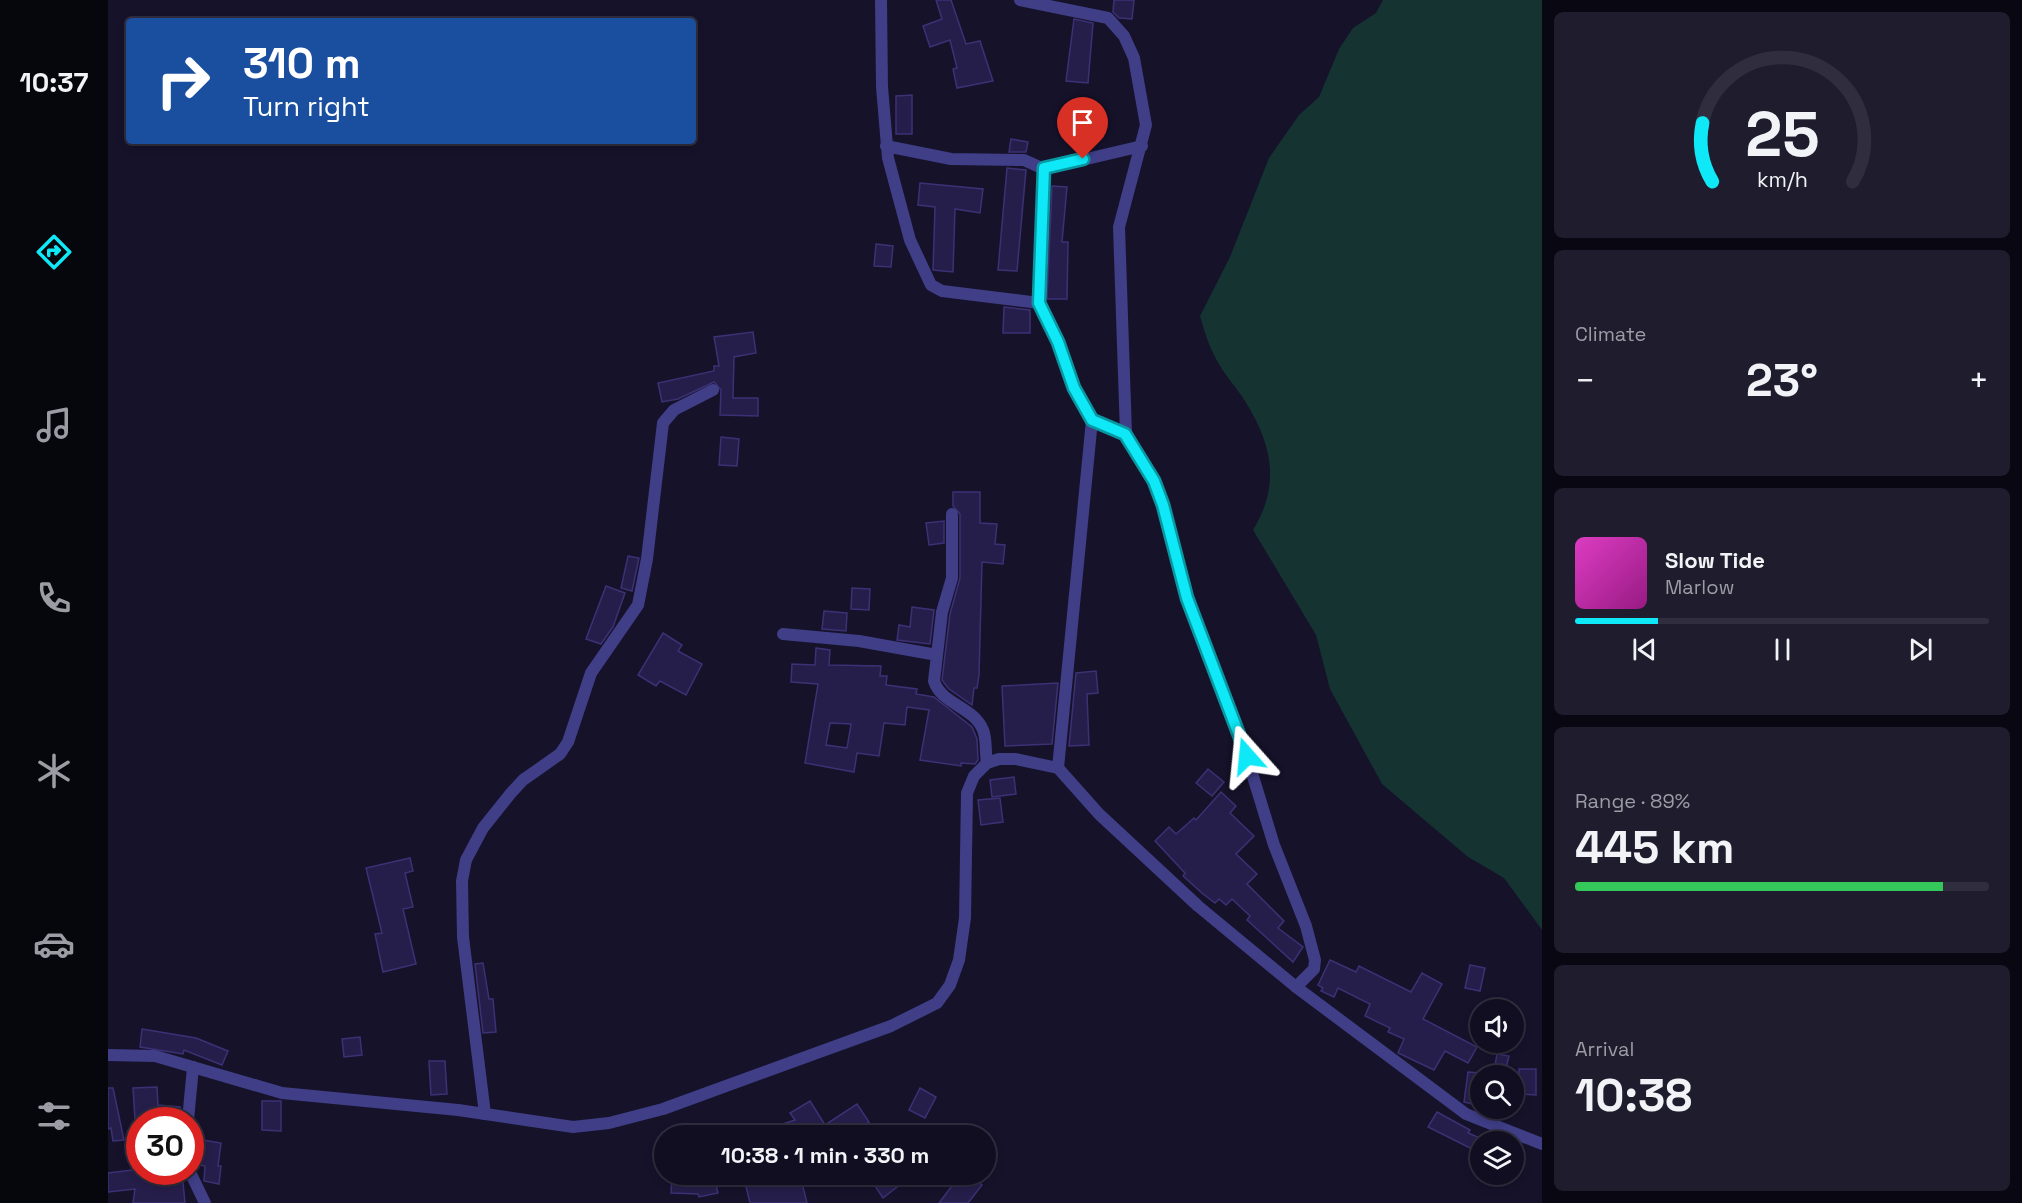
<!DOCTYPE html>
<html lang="en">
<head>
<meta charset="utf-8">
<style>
	:root { --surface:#100e20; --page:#1e1c2d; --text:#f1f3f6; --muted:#9c9ca5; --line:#302e3e; --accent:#0ee8f7 }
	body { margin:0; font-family:"Space Grotesk",sans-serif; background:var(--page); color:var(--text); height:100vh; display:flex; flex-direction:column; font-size:22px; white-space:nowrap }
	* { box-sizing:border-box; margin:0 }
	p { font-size:20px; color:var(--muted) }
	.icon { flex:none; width:33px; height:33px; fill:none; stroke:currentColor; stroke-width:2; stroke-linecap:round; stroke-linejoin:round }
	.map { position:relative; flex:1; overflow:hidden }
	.side { display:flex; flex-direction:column; gap:12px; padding:12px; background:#090812; width:480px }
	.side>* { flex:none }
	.top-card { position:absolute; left:18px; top:18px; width:570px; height:126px; border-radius:6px; box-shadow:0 3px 9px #0003,0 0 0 2px var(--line); background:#1a4fa0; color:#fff; overflow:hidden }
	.fabs { position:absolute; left:1362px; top:999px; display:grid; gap:12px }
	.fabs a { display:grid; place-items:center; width:54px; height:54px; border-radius:50%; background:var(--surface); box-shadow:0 3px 9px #0003,0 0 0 2px var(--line); font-size:30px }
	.speed { position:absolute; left:18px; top:1107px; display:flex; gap:12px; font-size:30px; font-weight:700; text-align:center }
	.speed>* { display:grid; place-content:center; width:78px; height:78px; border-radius:50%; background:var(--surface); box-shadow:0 3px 9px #0003,0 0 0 2px var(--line); line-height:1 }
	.speed .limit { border:9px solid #d22; background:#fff; color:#111 }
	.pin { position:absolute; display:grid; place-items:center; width:51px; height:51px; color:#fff; margin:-62px -26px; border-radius:50% 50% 50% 0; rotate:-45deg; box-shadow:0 0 6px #0007 }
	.pin .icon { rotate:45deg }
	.me { position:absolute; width:66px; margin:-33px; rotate:342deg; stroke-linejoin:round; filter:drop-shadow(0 0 4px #0008) }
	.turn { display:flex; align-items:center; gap:21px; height:126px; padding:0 18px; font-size:27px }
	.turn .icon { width:78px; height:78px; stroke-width:2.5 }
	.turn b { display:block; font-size:42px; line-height:51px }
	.big { font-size:45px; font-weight:700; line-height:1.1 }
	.side .tile { flex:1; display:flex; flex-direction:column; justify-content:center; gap:9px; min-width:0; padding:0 21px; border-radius:9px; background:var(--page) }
	.side .dial { align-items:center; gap:0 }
	.dial svg { height:156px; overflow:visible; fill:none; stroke:var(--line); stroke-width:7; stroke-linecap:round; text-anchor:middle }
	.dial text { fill:var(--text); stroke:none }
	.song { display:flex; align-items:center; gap:18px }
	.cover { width:72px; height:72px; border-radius:9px; background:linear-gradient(135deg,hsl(310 70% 55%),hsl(310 70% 35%)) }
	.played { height:6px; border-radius:3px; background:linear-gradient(90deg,var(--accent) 20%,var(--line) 20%) }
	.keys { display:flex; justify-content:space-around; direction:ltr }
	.heat { display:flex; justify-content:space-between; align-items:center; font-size:33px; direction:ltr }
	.charge { height:9px; border-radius:4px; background:linear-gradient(90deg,#34c759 89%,var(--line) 0) }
	.trip { position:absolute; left:546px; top:1125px; width:342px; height:60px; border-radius:30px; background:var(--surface); box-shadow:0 3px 9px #0003,0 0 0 2px var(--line); font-weight:700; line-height:60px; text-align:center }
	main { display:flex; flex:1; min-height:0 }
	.menu { display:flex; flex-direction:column; width:108px; justify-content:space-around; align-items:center; background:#06060d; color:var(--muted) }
	.menu .icon { width:42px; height:42px }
	.menu .current { color:var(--accent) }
	.menu b { font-size:27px; color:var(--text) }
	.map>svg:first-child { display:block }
	.green { fill:#153331 }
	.building { fill:#261e4a; stroke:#3c3175; stroke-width:1.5; fill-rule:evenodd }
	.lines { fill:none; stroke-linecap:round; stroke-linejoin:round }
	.minor { stroke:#3f3e87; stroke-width:12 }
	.route-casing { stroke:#0997a1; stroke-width:15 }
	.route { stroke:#0ee8f7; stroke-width:10 }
</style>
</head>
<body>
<main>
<nav class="menu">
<b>10:37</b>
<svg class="icon current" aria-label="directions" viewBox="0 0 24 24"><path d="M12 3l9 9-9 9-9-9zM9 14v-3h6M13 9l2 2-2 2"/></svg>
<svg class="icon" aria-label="music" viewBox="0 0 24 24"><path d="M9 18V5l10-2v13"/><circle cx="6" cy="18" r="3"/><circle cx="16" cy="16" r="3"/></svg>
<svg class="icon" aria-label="phone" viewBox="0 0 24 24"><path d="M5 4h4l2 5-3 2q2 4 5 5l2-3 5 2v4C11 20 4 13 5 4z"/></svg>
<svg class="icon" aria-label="climate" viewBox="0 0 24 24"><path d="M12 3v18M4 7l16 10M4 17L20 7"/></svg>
<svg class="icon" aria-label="car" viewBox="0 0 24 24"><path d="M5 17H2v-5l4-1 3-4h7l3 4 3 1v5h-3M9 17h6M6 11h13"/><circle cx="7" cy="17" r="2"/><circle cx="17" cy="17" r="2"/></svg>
<svg class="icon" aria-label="filters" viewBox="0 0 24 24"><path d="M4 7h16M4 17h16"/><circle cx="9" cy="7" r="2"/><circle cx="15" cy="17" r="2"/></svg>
</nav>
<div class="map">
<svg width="1434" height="1203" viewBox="0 0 1434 1203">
	<rect width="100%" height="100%" fill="#15122a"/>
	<path class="green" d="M1275,0H1434V930L1396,878L1360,857L1274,784L1222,689L1208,635L1145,530C1173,484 1164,444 1137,401C1128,387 1116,374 1108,359C1101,346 1096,331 1092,316L1122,257L1161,158L1191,115L1211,97L1231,49L1245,28L1268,13Z"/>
	<g class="building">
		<path d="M828,0H843L858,44L872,41L885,81L849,88L845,69L849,68L842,40L822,47L815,26L834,19Z"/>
		<path d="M1006,0H1026L1024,19L1011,18L1005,12Z"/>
		<path d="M966,19L985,23L980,83L958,81Z"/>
		<path d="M804,95V134H788V96Z"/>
		<path d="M903,139L920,142L918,152H901Z"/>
		<path d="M899,168L918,170L909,271L890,270Z"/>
		<path d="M812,183L875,189L872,213L847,209L845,272L825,270L827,207L810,205Z"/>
		<path d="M944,186L959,187L954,242H960L959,299H939Z"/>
		<path d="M768,244L785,246L783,267L766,266Z"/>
		<path d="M896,307L922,310V333H895Z"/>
		<path d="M645,332L648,353L626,357L625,398H650V416L612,415L613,390L606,382L570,399L554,402L550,383L606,371V366H611L606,337Z"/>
		<path d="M613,437L631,439L629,466L611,465Z"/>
		<path d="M845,492H872V523L889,524L887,544L897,545L895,564L874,562L871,675L869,688H866L864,705L841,689L834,680L842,614L852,578V514L845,506Z"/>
		<path d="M836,521V543L821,545L818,523Z"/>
		<path d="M520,556L531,558L524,591L513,588Z"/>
		<path d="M498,586L517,593L505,627L493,644L478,639Z"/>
		<path d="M744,588L762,589L761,610L743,609Z"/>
		<path d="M804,607L826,610L822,644L789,640L791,625L802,627Z"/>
		<path d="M716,611L739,613L738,631L714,629Z"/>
		<path d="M555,633L574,645L570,651L594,664L578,695L552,681L548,686L530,675Z"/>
		<path d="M708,648L722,650L721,665L773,666L772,676H779L778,685L809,689L808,694L826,697L864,727L869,739L870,760L867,764L853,763V766L812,760L821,710L799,707L797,725L776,723L771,756L749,753L746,772L697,763L710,684L683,682L684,664L707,665ZM722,723L743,724L739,748L718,745Z"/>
		<path d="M988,671L990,693L979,694L981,745L961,746L968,673Z"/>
		<path d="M950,683L944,744L897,746L894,686Z"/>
		<path d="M1100,769L1116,782L1104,796L1088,783Z"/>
		<path d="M906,777L908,794L884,797L882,780Z"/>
		<path d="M1113,792L1128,806L1122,813L1146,836L1128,854L1149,874L1139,884L1176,921L1170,928L1195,947L1185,962L1139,920L1142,916L1124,899L1118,905L1111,899L1107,903L1095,894L1075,876L1077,873L1047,841L1061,827L1068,834L1086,818L1088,820Z"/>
		<path d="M892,798L895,822L873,825L870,800Z"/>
		<path d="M302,858L305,871L297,873L305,907L295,909L308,964L275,972L267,934L274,933L258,868Z"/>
		<path d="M1222,960L1248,972L1251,966L1303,992L1314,973L1334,984L1315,1019L1369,1047L1360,1063L1337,1051L1326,1070L1290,1053L1296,1039L1280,1032L1282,1028L1257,1016L1262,1004L1230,988L1226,997L1213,991L1215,988L1210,985Z"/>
		<path d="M375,963L381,999H385L388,1032L375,1033L367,964Z"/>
		<path d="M1362,965L1377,968L1372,991L1357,988Z"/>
		<path d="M34,1029L88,1038L120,1051L114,1065L76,1050L75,1054L32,1047Z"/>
		<path d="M252,1037L254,1055L236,1057L234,1039Z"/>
		<path d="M1389,1054L1401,1056L1396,1076H1385Z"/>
		<path d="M321,1061H337L339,1094L323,1095Z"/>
		<path d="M1411,1069H1428V1095L1411,1094Z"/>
		<path d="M1360,1072L1372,1073V1106L1356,1102Z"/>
		<path d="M49,1087L50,1105L72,1107V1120H27L25,1088Z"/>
		<path d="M0,1088H5L16,1140L5,1141L3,1128L0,1129Z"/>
		<path d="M812,1088L828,1097L817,1118L801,1110Z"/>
		<path d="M154,1101H173V1131L154,1130Z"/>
		<path d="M702,1101L717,1125L749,1104L761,1122L741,1136H647V1133L687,1120L682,1113Z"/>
		<path d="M1329,1112L1362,1130L1360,1133L1372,1138V1153L1320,1127Z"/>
		<path d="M89,1139L113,1143L110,1166H113L111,1184L96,1181L97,1166L86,1164Z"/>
		<path d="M32,1169L74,1172L77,1203H25L27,1189L0,1192V1173Z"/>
		<path d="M564,1174H584V1180L606,1176L610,1193L591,1197L590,1194L563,1193Z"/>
		<path d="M635,1174H712L694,1183L699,1203H642Z"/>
		<path d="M759,1174H780L789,1187L775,1198Z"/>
		<path d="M853,1174H860L874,1185L860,1203H831Z"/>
	</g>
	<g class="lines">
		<g class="minor">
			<path d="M773,0L774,87L780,158L802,240L823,285L834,291L931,303L950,342L967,388L984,420L1018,434"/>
			<path d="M912,0L1000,18L1016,36L1026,58L1038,125L1011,227L1018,434L1046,481L1055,505L1079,598L1132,734L1166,845L1198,926L1207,960L1206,969L1188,987"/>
			<path d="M778,146L843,159L916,160L936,169L1034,146"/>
			<path d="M931,303L936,169"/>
			<path d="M844,514V578L834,612L826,681C833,704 866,707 875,730C879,739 877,753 879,763"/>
			<path d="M675,634L751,641L829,655"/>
			<path d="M950,768L984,420"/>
			<path d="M0,1055L47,1056L174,1093L350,1110L465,1127L501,1123L555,1109L783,1026L829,1003L842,985L851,960L857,918L859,793L866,776L879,763L891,759H908L950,768L991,814L1090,906L1188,987L1358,1114L1434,1144"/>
			<path d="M377,1114L355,937L354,881L358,860L375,828L403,793L415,780L452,754L460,742L483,673L530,605L539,559L555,423L566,410L605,390"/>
			<path d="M80,1120L85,1067"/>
			<path d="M82,1172L97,1203"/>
		</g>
	</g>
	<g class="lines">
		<defs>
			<path id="route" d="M975,159L936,168L931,303L950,342L966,388L984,420L1017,434L1046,481L1055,505L1079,598L1139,756"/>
		</defs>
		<use href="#route" class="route-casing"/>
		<use href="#route" class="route"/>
	</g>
</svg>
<div class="fabs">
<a><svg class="icon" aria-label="sound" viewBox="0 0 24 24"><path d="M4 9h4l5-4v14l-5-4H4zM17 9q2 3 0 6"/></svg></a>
<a><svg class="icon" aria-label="search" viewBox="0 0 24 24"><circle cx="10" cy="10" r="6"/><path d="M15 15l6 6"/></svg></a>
<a><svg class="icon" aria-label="layers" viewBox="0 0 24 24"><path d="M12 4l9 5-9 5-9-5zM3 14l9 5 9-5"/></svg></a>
</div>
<div class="speed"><div class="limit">30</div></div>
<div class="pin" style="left:975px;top:159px;background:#d93025"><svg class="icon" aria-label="arrive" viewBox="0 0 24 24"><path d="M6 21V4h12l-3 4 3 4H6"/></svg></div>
<svg class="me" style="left:1139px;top:756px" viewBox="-20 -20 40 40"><path d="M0-17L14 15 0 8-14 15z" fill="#0ee8f7" stroke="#fff" stroke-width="4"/></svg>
<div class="trip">10:38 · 1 min · 330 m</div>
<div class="top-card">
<div class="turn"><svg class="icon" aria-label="right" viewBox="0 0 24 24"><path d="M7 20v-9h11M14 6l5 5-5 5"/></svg><div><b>310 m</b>Turn right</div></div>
</div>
</div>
<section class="side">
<div class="tile dial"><svg viewBox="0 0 100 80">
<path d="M14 69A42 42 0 1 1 86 69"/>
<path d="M14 69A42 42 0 0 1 9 39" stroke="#0ee8f7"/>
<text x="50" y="56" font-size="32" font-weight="700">25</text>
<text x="50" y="72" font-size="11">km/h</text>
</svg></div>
<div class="tile"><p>Climate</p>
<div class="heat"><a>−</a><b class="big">23°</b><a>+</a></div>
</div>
<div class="tile">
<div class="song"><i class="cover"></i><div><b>Slow Tide</b><p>Marlow</p></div></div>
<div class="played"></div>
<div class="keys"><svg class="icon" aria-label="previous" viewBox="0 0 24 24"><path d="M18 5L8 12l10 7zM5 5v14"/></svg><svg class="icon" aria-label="pause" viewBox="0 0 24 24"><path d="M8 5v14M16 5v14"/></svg><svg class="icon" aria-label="next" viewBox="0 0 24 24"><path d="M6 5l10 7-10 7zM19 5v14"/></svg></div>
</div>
<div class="tile"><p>Range · 89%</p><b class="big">445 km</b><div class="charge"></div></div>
<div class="tile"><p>Arrival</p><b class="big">10:38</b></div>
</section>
</main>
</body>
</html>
